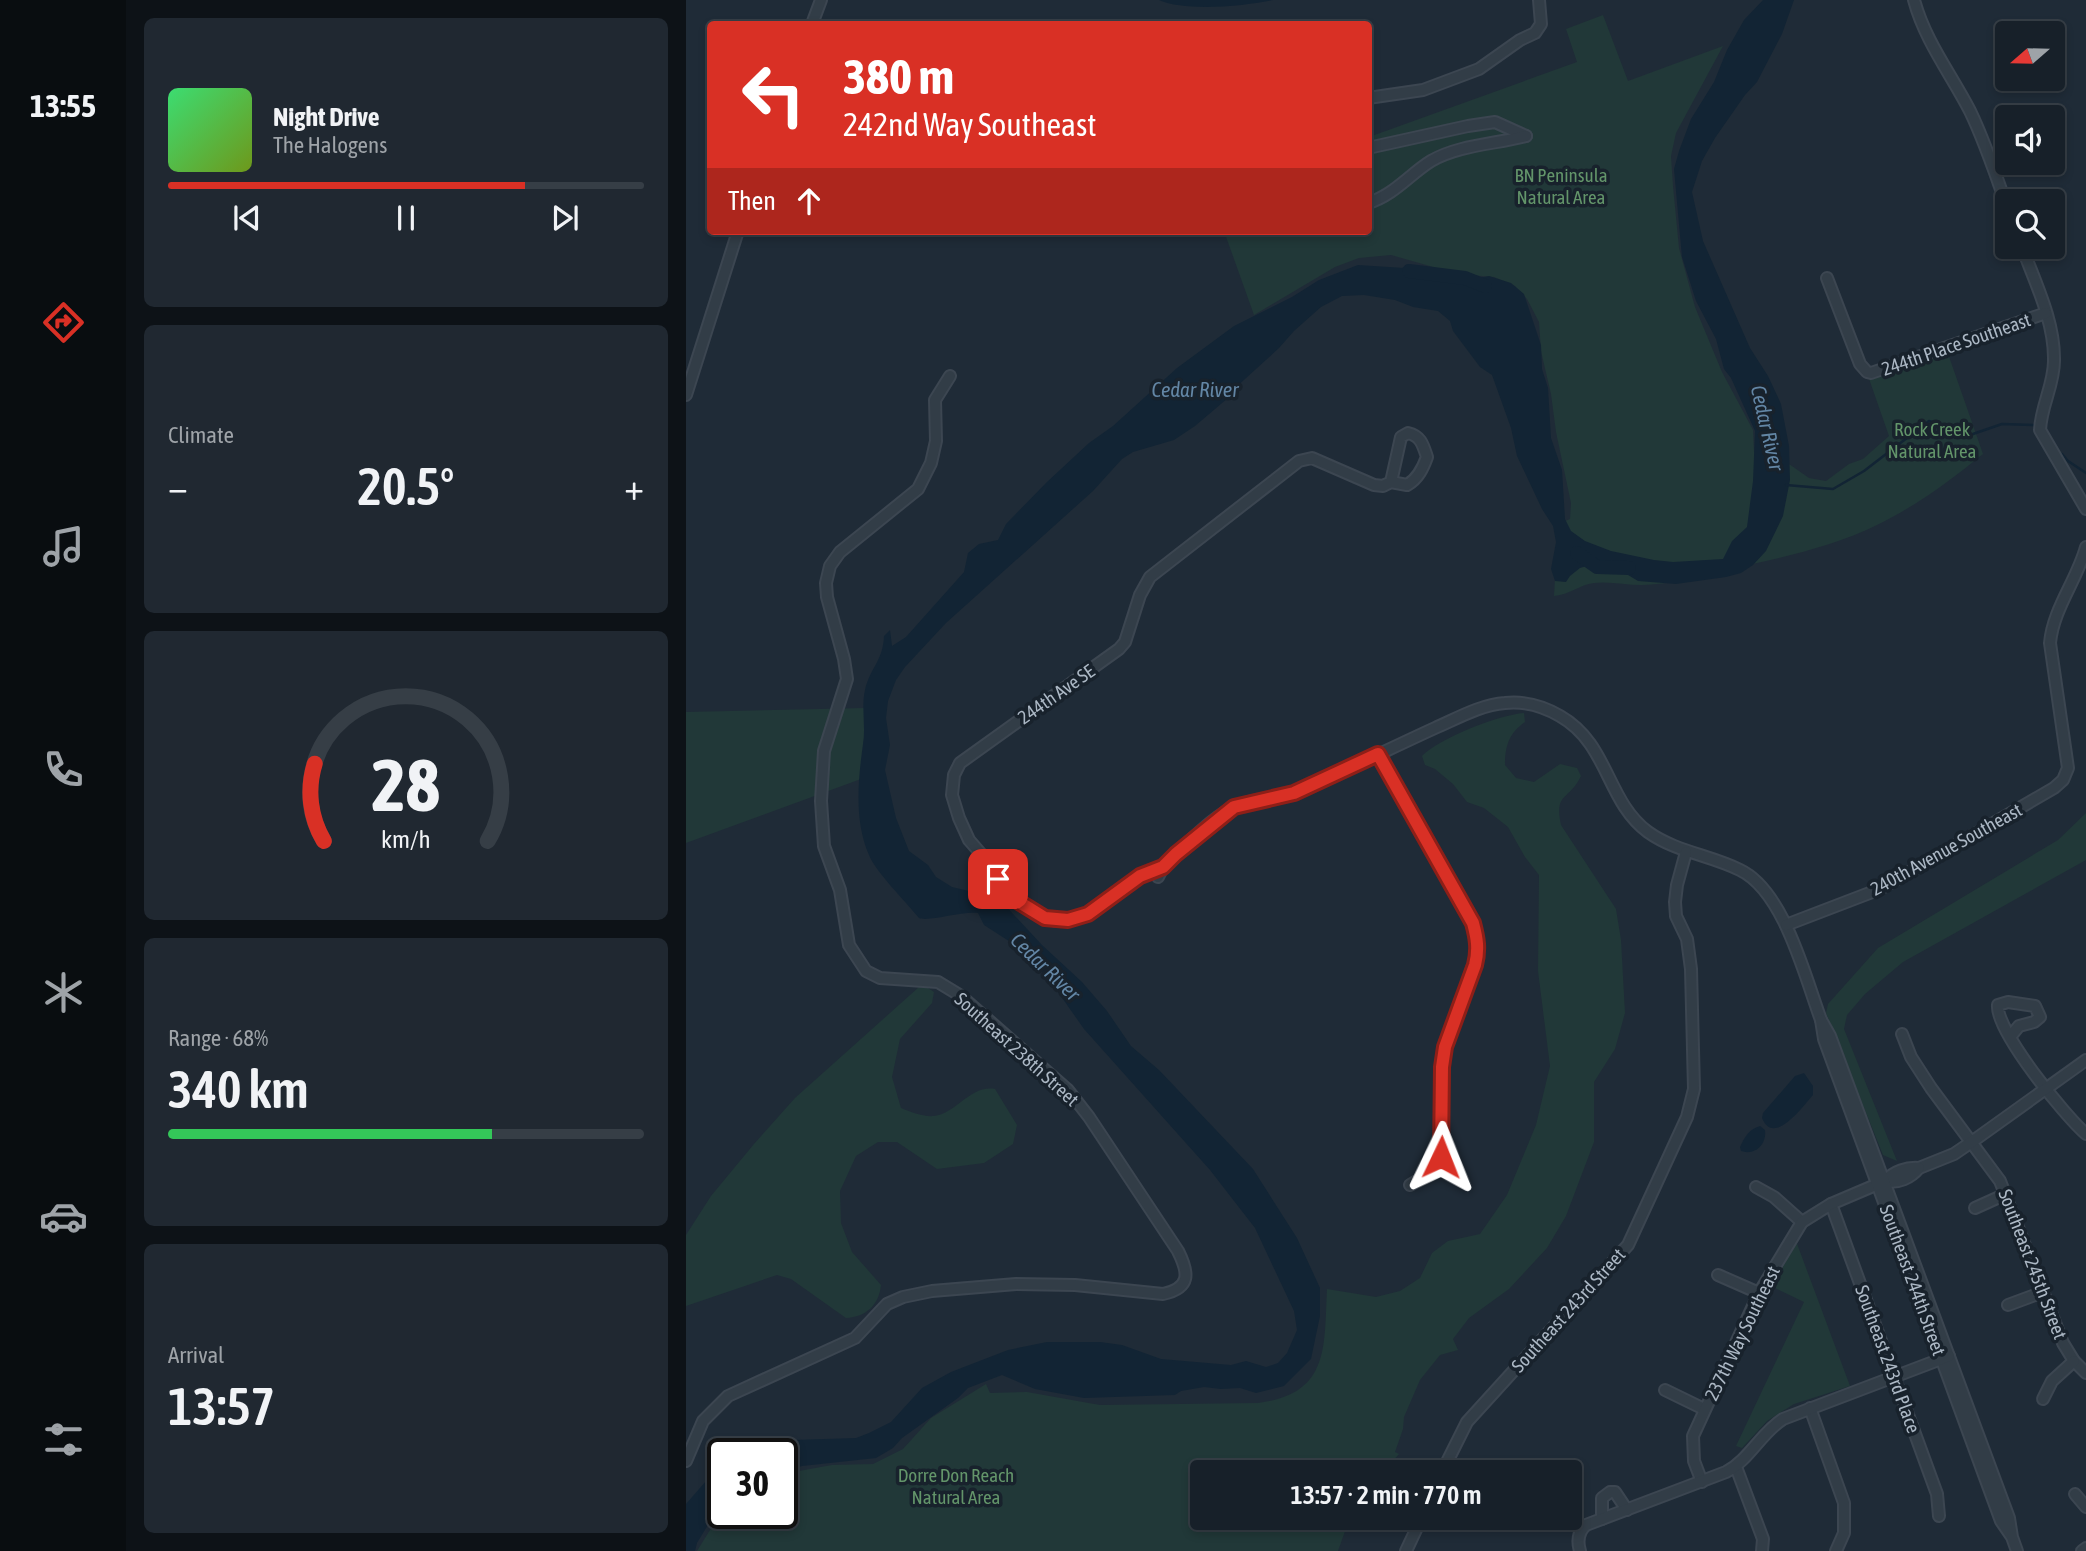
<!DOCTYPE html>
<html lang="en">
<head>
<meta charset="utf-8">
<style>
	:root { --surface:#172029; --page:#202831; --text:#f1f3f6; --muted:#9ea3a8; --line:#363e46; --accent:#d93025 }
	body { margin:0; font-family:"Asap Condensed",sans-serif; background:var(--page); color:var(--text); height:100vh; display:flex; flex-direction:column; font-size:26px; white-space:nowrap }
	* { box-sizing:border-box; margin:0 }
	p { font-size:23px; color:var(--muted) }
	.icon { flex:none; width:38px; height:38px; fill:none; stroke:currentColor; stroke-width:2; stroke-linecap:round; stroke-linejoin:round }
	.map { position:relative; flex:1; overflow:hidden }
	.sheet { display:flex; flex-direction:column; gap:18px; padding:18px; background:#0d1217; width:560px }
	.sheet>* { flex:none }
	.banner { position:absolute; left:21px; top:21px; width:665px; height:214px; border-radius:7px; box-shadow:0 4px 10px #0003,0 0 0 2px var(--line); background:#d93025; color:#fff; overflow:hidden }
	.needle { width:46px; rotate:250deg }
	.fabs { position:absolute; left:1309px; top:21px; display:grid; gap:14px }
	.fabs a { display:grid; place-items:center; width:70px; height:70px; border-radius:7px; background:var(--surface); box-shadow:0 4px 10px #0003,0 0 0 2px var(--line); font-size:35px }
	.speed { position:absolute; left:21px; top:1438px; display:flex; gap:14px; font-size:35px; font-weight:700; text-align:center }
	.speed>* { display:grid; place-content:center; width:91px; height:91px; border-radius:50%; background:var(--surface); box-shadow:0 4px 10px #0003,0 0 0 2px var(--line); line-height:1 }
	.speed .limit { border:4px solid #111; border-radius:10px; background:#fff; color:#111 }
	.pin { position:absolute; display:grid; place-items:center; width:60px; height:60px; color:#fff; margin:-30px; border-radius:14px; box-shadow:0 4px 10px #0006 }
	.me { position:absolute; width:77px; margin:-38px; rotate:2deg; stroke-linejoin:round; filter:drop-shadow(0 0 5px #0008) }
	.turn { display:flex; align-items:center; gap:24px; height:147px; padding:0 21px; font-size:32px }
	.turn .icon { width:91px; height:91px; stroke-width:2.5 }
	.turn b { display:block; font-size:49px; line-height:60px }
	.then { display:flex; align-items:center; height:66px; padding:0 21px; background:#0003; gap:14px; font-size:26px }
	.big { font-size:52px; font-weight:600; line-height:1.1 }
	.sheet .tile { flex:1; display:flex; flex-direction:column; justify-content:center; gap:10px; min-width:0; padding:0 24px; border-radius:10px; background:var(--page) }
	.sheet .dial { align-items:center; gap:0 }
	.dial svg { height:182px; overflow:visible; fill:none; stroke:var(--line); stroke-width:7; stroke-linecap:round; text-anchor:middle }
	.dial text { fill:var(--text); stroke:none }
	.song { display:flex; align-items:center; gap:21px }
	.cover { width:84px; height:84px; border-radius:10px; background:linear-gradient(135deg,hsl(140 70% 55%),hsl(80 70% 35%)) }
	.played { height:7px; border-radius:4px; background:linear-gradient(90deg,var(--accent) 75%,var(--line) 75%) }
	.keys { display:flex; justify-content:space-around; direction:ltr }
	.heat { display:flex; justify-content:space-between; align-items:center; font-size:38px; direction:ltr }
	.charge { height:10px; border-radius:5px; background:linear-gradient(90deg,#34c759 68%,var(--line) 0) }
	.trip { position:absolute; left:504px; top:1460px; width:392px; height:70px; border-radius:7px; background:var(--surface); box-shadow:0 4px 10px #0003,0 0 0 2px var(--line); font-weight:600; line-height:70px; text-align:center }
	main { display:flex; flex:1; min-height:0 }
	.tabs { display:flex; flex-direction:column; width:126px; justify-content:space-around; align-items:center; background:#090d10; color:var(--muted) }
	.tabs .icon { width:49px; height:49px }
	.tabs .current { color:var(--accent) }
	.tabs b { font-size:32px; color:var(--text) }
	.map>svg:first-child { display:block }
	.green { fill:#213838 }
	.water { fill:#122434 }
	.lines { fill:none; stroke-linecap:round; stroke-linejoin:round }
	.stream { stroke:#122434; stroke-width:2.5 }
	.river { stroke:#122434; stroke-width:14 }
	.minor-casing { stroke:#3c4651; stroke-width:14 }
	.minor { stroke:#323d47; stroke-width:10 }
	.route-casing { stroke:#8d1f18; stroke-width:18 }
	.route { stroke:#d93025; stroke-width:12 }
	.labels { text-anchor:middle; stroke-width:7; stroke-linejoin:round; paint-order:stroke }
	.park-label { font-size:19px; fill:#63956a; stroke:#18222c }
	.street-label { font-size:19px; fill:#acb8c5; stroke:#18222c }
	.water-label { font-size:21px; font-style:italic; fill:#6386a5; stroke:#18222c }
</style>
</head>
<body>
<main>
<nav class="tabs">
<b>13:55</b>
<svg class="icon current" aria-label="directions" viewBox="0 0 24 24"><path d="M12 3l9 9-9 9-9-9zM9 14v-3h6M13 9l2 2-2 2"/></svg>
<svg class="icon" aria-label="music" viewBox="0 0 24 24"><path d="M9 18V5l10-2v13"/><circle cx="6" cy="18" r="3"/><circle cx="16" cy="16" r="3"/></svg>
<svg class="icon" aria-label="phone" viewBox="0 0 24 24"><path d="M5 4h4l2 5-3 2q2 4 5 5l2-3 5 2v4C11 20 4 13 5 4z"/></svg>
<svg class="icon" aria-label="climate" viewBox="0 0 24 24"><path d="M12 3v18M4 7l16 10M4 17L20 7"/></svg>
<svg class="icon" aria-label="car" viewBox="0 0 24 24"><path d="M5 17H2v-5l4-1 3-4h7l3 4 3 1v5h-3M9 17h6M6 11h13"/><circle cx="7" cy="17" r="2"/><circle cx="17" cy="17" r="2"/></svg>
<svg class="icon" aria-label="filters" viewBox="0 0 24 24"><path d="M4 7h16M4 17h16"/><circle cx="9" cy="7" r="2"/><circle cx="15" cy="17" r="2"/></svg>
</nav>
<section class="sheet">
<div class="tile">
<div class="song"><i class="cover"></i><div><b>Night Drive</b><p>The Halogens</p></div></div>
<div class="played"></div>
<div class="keys"><svg class="icon" aria-label="previous" viewBox="0 0 24 24"><path d="M18 5L8 12l10 7zM5 5v14"/></svg><svg class="icon" aria-label="pause" viewBox="0 0 24 24"><path d="M8 5v14M16 5v14"/></svg><svg class="icon" aria-label="next" viewBox="0 0 24 24"><path d="M6 5l10 7-10 7zM19 5v14"/></svg></div>
</div>
<div class="tile"><p>Climate</p>
<div class="heat"><a>−</a><b class="big">20.5°</b><a>+</a></div>
</div>
<div class="tile dial"><svg viewBox="0 0 100 80">
<path d="M14 69A42 42 0 1 1 86 69"/>
<path d="M14 69A42 42 0 0 1 10 35" stroke="#d93025"/>
<text x="50" y="56" font-size="32" font-weight="700">28</text>
<text x="50" y="72" font-size="11">km/h</text>
</svg></div>
<div class="tile"><p>Range · 68%</p><b class="big">340 km</b><div class="charge"></div></div>
<div class="tile"><p>Arrival</p><b class="big">13:57</b></div>
</section>
<div class="map">
<svg width="1400" height="1551" viewBox="0 0 1400 1551">
	<rect width="100%" height="100%" fill="#1f2b37"/>
	<g class="green">
		<path d="M917,15L942,81L1037,46L990,133L985,156L987,186L993,248L1009,307L1036,372L1067,430L1068,452L1103,464L1123,478L1140,481L1163,464L1177,459L1203,436L1181,373L1259,345L1297,454C1264,481 1230,506 1191,525C1144,548 1090,559 1039,570C1012,576 983,585 955,585C940,585 923,581 908,583C893,585 885,594 868,596L872,524L884,519L885,503L870,432L865,394L855,351L853,322L841,299L829,286L808,277L772,274L705,255L673,258L649,267L568,315L538,231H682L683,137L891,62L880,29Z"/>
		<path d="M179,708L180,722L175,779L0,843V712Z"/>
		<path d="M838,713L839,722C823,733 819,746 819,765L830,778L848,782L874,764L891,768L895,776C883,801 868,792 875,825L930,909L935,940L939,1013L929,1049L908,1082V1142L880,1216L861,1248L823,1289L783,1318L767,1339L772,1350L754,1355L734,1380L718,1417L717,1429L709,1452L713,1454L697,1472H516V1517H664L652,1551H11L37,1509V1514H96V1474L146,1465L187,1464L217,1449L245,1418L300,1384L304,1393L341,1392L414,1405L572,1403C644,1394 638,1347 641,1289L690,1297L714,1291L734,1278L746,1253L762,1241L794,1234L821,1195L850,1125L864,1066L852,971L853,875L839,857L822,827L798,808L781,802L767,784L749,769L739,765L736,756C754,738 812,715 838,713Z"/>
		<path d="M1400,813V860L1217,962L1179,994L1161,1015L1158,1029L1211,1161L1197,1155L1140,1013L1142,1004L1192,948L1372,840Z"/>
		<path d="M233,987L242,988L248,992L246,1003L214,1039L206,1077L215,1108C225,1112 237,1117 248,1116C270,1114 284,1085 309,1089L331,1125L327,1144L298,1163L251,1169L211,1142H192L170,1156L154,1191L155,1223L166,1252L195,1285C193,1305 180,1317 160,1318L105,1279L91,1275L0,1306V1235L25,1196L68,1144L109,1098Z"/>
		<path d="M1110,1241L1164,1386L1108,1404L1081,1421L1056,1448L1050,1446L1118,1302L1087,1287Z"/>
	</g>
	<g class="water">
		<path d="M473,0H587C559,6 499,12 473,0Z"/>
		<path d="M1077,0H1108L1096,34L1071,82L1059,95L1029,138L1016,161L1006,192L1017,241L1064,348L1082,376L1095,404L1103,446L1104,480L1097,516L1080,551L1067,565L1055,573L1040,577L990,584L952,581L932,569L911,563L894,568L884,576L880,582L869,581L865,569L870,542L867,526L856,509L831,456L825,428L806,375L794,367L767,331L764,321L752,311L727,307L709,300L678,295L656,296L635,307L608,331L593,348L548,389L542,398L509,426L488,440L447,452L436,459L407,491L260,623L219,667L210,680L202,701L200,718L204,745L199,770L210,818L223,851L242,865L250,877L266,887L308,897L315,901L356,945L396,982L421,1011L445,1046L473,1070L567,1169L611,1238L634,1288V1316L625,1359L598,1386L570,1393L554,1388L535,1389L518,1387L495,1391L489,1395L398,1398L349,1389L316,1375L282,1388L272,1398L216,1438L207,1448L190,1458L116,1466L96,1472V1454H60L83,1444L107,1440L170,1438L183,1433L205,1422L236,1388L265,1372L322,1350L361,1342H414L436,1345L475,1359L545,1365L560,1361L580,1367L592,1363L601,1353L611,1330L608,1311L569,1228L524,1170L398,1029L360,975L329,945L298,925L292,913C275,911 243,922 233,918C221,903 189,871 183,855C168,821 172,780 177,744C180,726 175,708 179,690C184,668 197,661 198,636L204,630L206,646L220,637L278,572L282,553L293,544L312,540L320,524L361,482L403,443L427,426L491,368L548,326L606,297L633,280L672,265L718,268L741,273L769,283L803,276L825,283L838,294L855,345L856,369L862,388L865,438L876,470L879,519L885,531L899,541L925,551L968,560L987,562L1037,559L1046,541L1061,527L1067,481L1069,431L1045,378L1038,369L1030,339L1010,301L996,257L988,169L993,151L1005,119L1028,82L1041,50L1058,20Z"/>
		<path d="M1118,1073L1127,1086V1095C1117,1106 1088,1147 1076,1118L1077,1113L1109,1076Z"/>
		<path d="M1074,1126L1079,1130C1081,1144 1069,1156 1055,1151L1054,1147C1058,1138 1063,1129 1074,1126Z"/>
		<path d="M37,1470V1500L11,1543L9,1551H0V1504L20,1481Z"/>
	</g>
	<g class="lines">
		<g class="stream">
			<path d="M1376,454L1382,461L1400,473"/>
			<path d="M1100,485L1147,489L1178,471L1243,421L1284,435L1316,424L1347,425"/>
		</g>
		<g class="river">
			<path d="M723,271L779,278L799,286"/>
			<path d="M891,553L911,567L943,568"/>
		</g>
		<defs>
			<g id="minor">
				<path d="M1228,0C1239,41 1265,74 1284,111C1299,142 1310,175 1321,207"/>
				<path d="M126,24L135,0"/>
				<path d="M682,98L737,90L793,69L834,40L849,33L855,24L853,0"/>
				<path d="M682,148L782,126L809,122L840,136"/>
				<path d="M682,203C708,195 724,174 745,161C772,145 810,144 840,136"/>
				<path d="M1336,247C1349,282 1369,322 1368,361C1368,385 1355,406 1354,430L1400,509"/>
				<path d="M1141,278L1174,364L1181,372L1185,373L1360,313"/>
				<path d="M0,395L52,231"/>
				<path d="M692,754L787,923L792,951L759,1047L756,1067L755,1157L746,1172L724,1185"/>
				<path d="M477,867C468,870 459,873 452,878C423,897 393,934 353,916L316,889L303,863L283,840L273,818L266,795L268,775L274,763L433,649L439,642L454,595L464,577L613,461L626,458L688,485L697,486L705,482L715,437L722,433C735,436 737,445 741,457C737,468 732,479 721,485L705,482"/>
				<path d="M472,877L478,865L487,856C506,840 526,817 549,807C568,797 590,801 610,792C657,772 703,749 749,728C772,718 794,705 819,703C838,701 857,706 874,716C923,744 920,801 962,832C990,852 1024,855 1054,870C1098,891 1119,977 1135,1020"/>
				<path d="M1100,925L1194,889L1368,788L1377,780L1382,768L1364,643C1367,609 1391,580 1400,547"/>
				<path d="M1216,1034L1225,1057L1245,1088L1314,1181L1377,1343L1388,1361L1400,1373"/>
				<path d="M1324,1037L1333,1026L1348,1022L1354,1017L1349,1006L1322,1002L1312,1005C1309,1030 1379,1116 1400,1134"/>
				<path d="M1233,1168L1268,1154L1287,1141L1400,1060"/>
				<path d="M1070,1187L1088,1197L1116,1222"/>
				<path d="M1145,1204L1251,1494L1253,1516"/>
				<path d="M1289,1208L1320,1194"/>
				<path d="M1032,1275L1073,1293"/>
				<path d="M1322,1305L1357,1292"/>
				<path d="M979,1390L1018,1409"/>
				<path d="M1357,1399L1366,1381L1388,1361"/>
				<path d="M1124,1408L1158,1503V1533L1150,1551"/>
				<path d="M0,1461L17,1421L42,1396L169,1338L201,1304L217,1297L246,1291L330,1284L389,1285L477,1294C505,1288 503,1273 492,1251L403,1117L382,1090L275,996L252,982L194,978L180,971L163,945L154,890L138,846L135,801L138,751L161,679L158,659L141,597L140,583L144,566L154,552L232,489L245,463L250,441L249,400L264,376"/>
				<path d="M1050,1467L1077,1539L1076,1551"/>
				<path d="M756,1472L781,1422L942,1245L1001,1117L1008,1089L1005,969L1001,939L990,916L989,902L991,885L1000,852"/>
				<path d="M1016,1482L1008,1461L1007,1436L1073,1293L1116,1222L1145,1204L1199,1181C1208,1171 1221,1167 1233,1168C1225,1178 1212,1184 1199,1181"/>
				<path d="M1389,1494L1400,1507"/>
				<path d="M916,1519V1498L924,1492H929L941,1510"/>
				<path d="M1326,1537L1315,1521L1138,1039L1135,1020L1144,1036L1323,1518L1326,1537L1331,1551"/>
				<path d="M720,1551L736,1517"/>
				<path d="M894,1551C891,1541 892,1532 900,1525L1040,1472C1063,1460 1075,1433 1097,1419L1263,1356"/>
				<path d="M1396,1551L1400,1548"/>
			</g>
		</defs>
		<use href="#minor" class="minor-casing"/>
		<use href="#minor" class="minor"/>
	</g>
	<g class="lines">
		<defs>
			<path id="route" d="M312,879L316,889L325,897L359,918L382,920L402,914L454,876L477,867L490,854L548,807L608,793L692,754L787,923C791,938 793,949 789,965L759,1047L756,1067L755,1157"/>
		</defs>
		<use href="#route" class="route-casing"/>
		<use href="#route" class="route"/>
	</g>
	<g class="labels">
		<g class="park-label">
			<text x="875" y="182">BN Peninsula<tspan x="875" dy="22">Natural Area</tspan></text>
			<text x="1246" y="436">Rock Creek<tspan x="1246" dy="22">Natural Area</tspan></text>
			<text x="270" y="1482">Dorre Don Reach<tspan x="270" dy="22">Natural Area</tspan></text>
		</g>
		<g class="street-label">
			<text transform="translate(1270 344) rotate(-19)" y="7">244th Place Southeast</text>
			<text transform="translate(370 694) rotate(-35)" y="7">244th Ave SE</text>
			<text transform="translate(1260 849) rotate(-29)" y="7">240th Avenue Southeast</text>
			<text transform="translate(331 1049) rotate(42)" y="7">Southeast 238th Street</text>
			<text transform="translate(1347 1264) rotate(69)" y="7">Southeast 245th Street</text>
			<text transform="translate(1227 1280) rotate(70)" y="7">Southeast 244th Street</text>
			<text transform="translate(882 1310) rotate(-48)" y="7">Southeast 243rd Street</text>
			<text transform="translate(1056 1333) rotate(-64)" y="7">237th Way Southeast</text>
			<text transform="translate(1202 1359) rotate(70)" y="7">Southeast 243rd Place</text>
		</g>
		<g class="water-label">
			<text x="509" y="397">Cedar River</text>
			<text transform="translate(1081 428) rotate(77)" y="7">Cedar River</text>
			<text transform="translate(359 967) rotate(44)" y="7">Cedar River</text>
		</g>
	</g>
</svg>
<div class="fabs">
<a><svg class="needle" viewBox="-14 -14 28 28"><path d="M0-13l5 13h-10z" fill="#e53935"/><path d="M0 13l5-13h-10z" fill="#9ea3a8"/></svg></a>
<a><svg class="icon" aria-label="sound" viewBox="0 0 24 24"><path d="M4 9h4l5-4v14l-5-4H4zM17 9q2 3 0 6"/></svg></a>
<a><svg class="icon" aria-label="search" viewBox="0 0 24 24"><circle cx="10" cy="10" r="6"/><path d="M15 15l6 6"/></svg></a>
</div>
<div class="speed"><div class="limit">30</div></div>
<div class="pin" style="left:312px;top:879px;background:#d93025"><svg class="icon" aria-label="arrive" viewBox="0 0 24 24"><path d="M6 21V4h12l-3 4 3 4H6"/></svg></div>
<svg class="me" style="left:755px;top:1157px" viewBox="-20 -20 40 40"><path d="M0-17L14 15 0 8-14 15z" fill="#d93025" stroke="#fff" stroke-width="4"/></svg>
<div class="trip">13:57 · 2 min · 770 m</div>
<div class="banner">
<div class="turn"><svg class="icon" aria-label="left" viewBox="0 0 24 24"><path d="M17 20v-9H6M10 6l-5 5 5 5"/></svg><div><b>380 m</b>242nd Way Southeast</div></div>
<div class="then">Then<svg class="icon" aria-label="ahead" viewBox="0 0 24 24"><path d="M12 20V5M6 11l6-6 6 6"/></svg></div>
</div>
</div>
</main>
</body>
</html>
